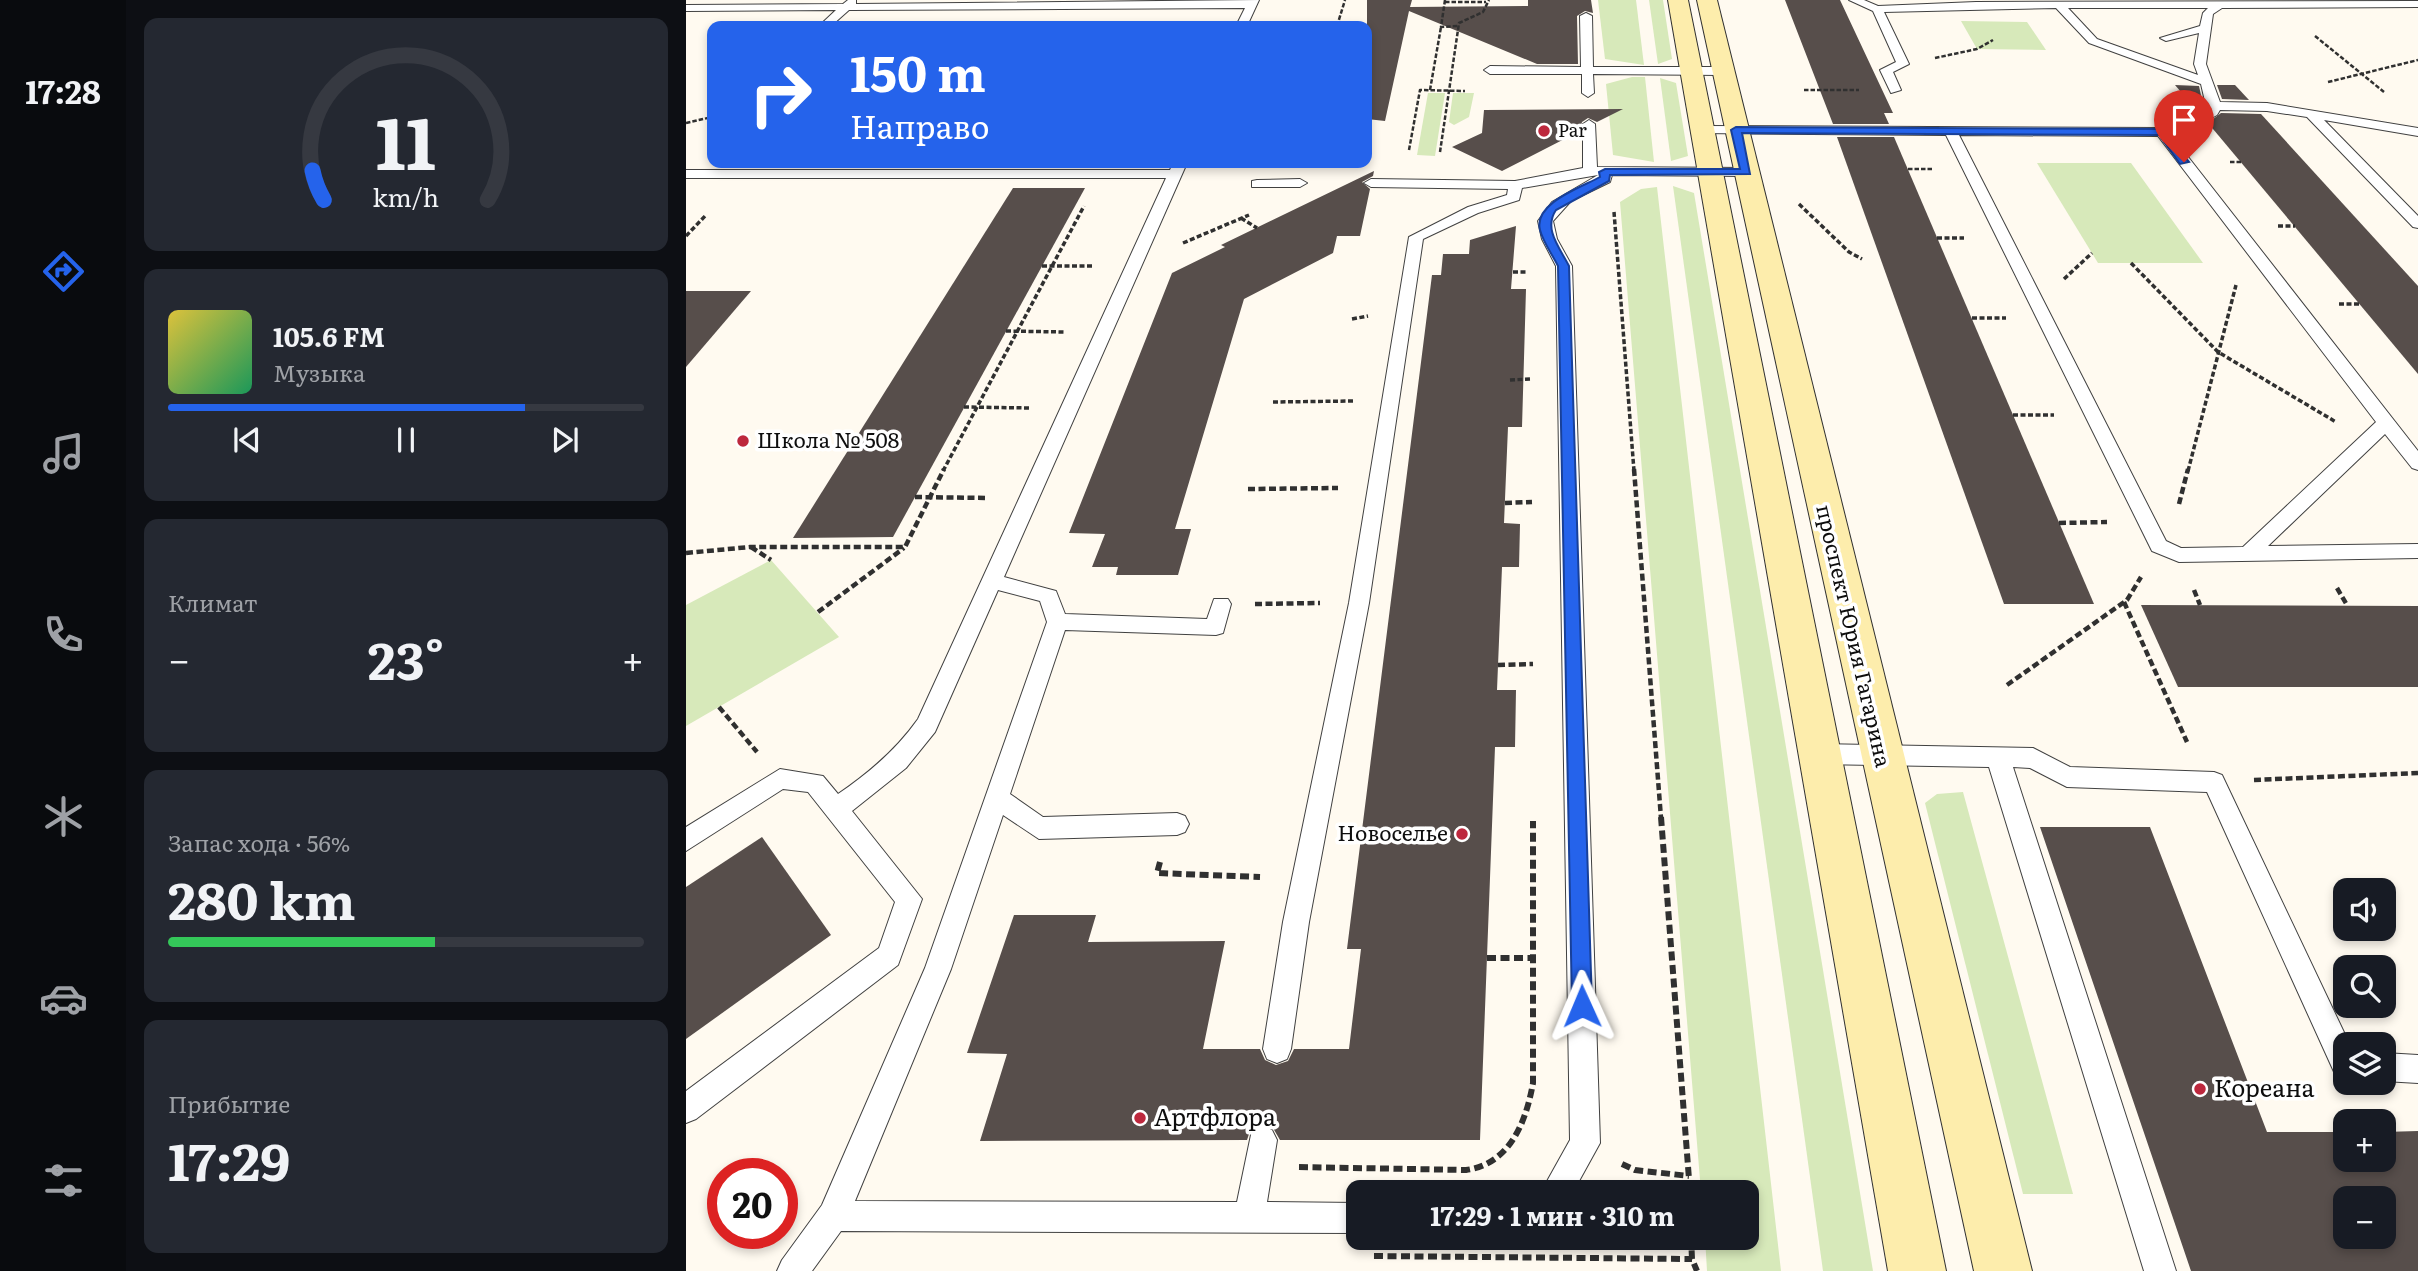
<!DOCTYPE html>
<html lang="ru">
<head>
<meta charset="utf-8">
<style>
	:root { --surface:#171b24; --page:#242831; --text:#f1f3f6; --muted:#9ea1a6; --line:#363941; --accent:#2563eb }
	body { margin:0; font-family:Literata,serif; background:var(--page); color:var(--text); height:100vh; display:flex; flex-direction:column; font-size:26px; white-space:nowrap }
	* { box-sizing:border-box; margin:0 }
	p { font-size:23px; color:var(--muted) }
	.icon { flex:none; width:38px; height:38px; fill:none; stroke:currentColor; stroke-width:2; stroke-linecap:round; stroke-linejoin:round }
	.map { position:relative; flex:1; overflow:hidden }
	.sheet { display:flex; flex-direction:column; gap:18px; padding:18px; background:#0d0f14; width:560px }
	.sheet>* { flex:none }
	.banner { position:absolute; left:21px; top:21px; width:665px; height:147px; border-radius:14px; box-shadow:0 4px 10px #0003; background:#2563eb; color:#fff; overflow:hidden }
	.tools { position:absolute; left:1647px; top:878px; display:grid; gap:14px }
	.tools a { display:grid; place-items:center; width:63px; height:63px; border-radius:14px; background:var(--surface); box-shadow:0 4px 10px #0003; font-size:35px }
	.speed { position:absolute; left:21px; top:1158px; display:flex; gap:14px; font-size:35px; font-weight:700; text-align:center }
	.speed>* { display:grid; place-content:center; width:91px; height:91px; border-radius:50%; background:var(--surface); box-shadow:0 4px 10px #0003; line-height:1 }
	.speed .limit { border:10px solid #d22; background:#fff; color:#111 }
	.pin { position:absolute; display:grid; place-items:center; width:60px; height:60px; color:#fff; margin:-72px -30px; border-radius:50% 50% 50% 0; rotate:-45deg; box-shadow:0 0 7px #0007 }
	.pin .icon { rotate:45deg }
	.me { position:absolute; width:77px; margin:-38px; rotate:359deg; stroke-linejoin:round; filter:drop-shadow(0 0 5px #0008) }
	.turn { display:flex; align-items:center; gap:24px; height:147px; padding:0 28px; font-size:32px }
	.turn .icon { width:91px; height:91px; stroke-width:2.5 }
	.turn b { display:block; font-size:49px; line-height:60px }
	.big { font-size:52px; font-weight:700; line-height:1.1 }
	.sheet .card { flex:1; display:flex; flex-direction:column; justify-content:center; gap:10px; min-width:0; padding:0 24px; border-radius:14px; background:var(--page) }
	.sheet .dial { align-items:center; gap:0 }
	.dial svg { height:182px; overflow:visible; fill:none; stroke:var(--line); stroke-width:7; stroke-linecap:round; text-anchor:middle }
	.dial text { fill:var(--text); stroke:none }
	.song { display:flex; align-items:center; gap:21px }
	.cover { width:84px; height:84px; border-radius:10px; background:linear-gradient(135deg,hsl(50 70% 55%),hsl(150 70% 35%)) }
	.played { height:7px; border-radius:4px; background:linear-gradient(90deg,var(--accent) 75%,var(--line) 75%) }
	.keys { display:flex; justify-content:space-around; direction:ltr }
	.heat { display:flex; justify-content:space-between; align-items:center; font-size:38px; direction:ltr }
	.charge { height:10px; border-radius:5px; background:linear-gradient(90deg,#34c759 56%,var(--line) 0) }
	.trip { position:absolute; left:660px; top:1180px; width:413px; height:70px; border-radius:14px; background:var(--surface); box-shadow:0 4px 10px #0003; font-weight:700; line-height:70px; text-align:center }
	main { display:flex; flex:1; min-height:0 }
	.tab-bar { display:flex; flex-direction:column; width:126px; justify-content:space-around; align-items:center; background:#090b0e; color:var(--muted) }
	.tab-bar .icon { width:49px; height:49px }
	.tab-bar .selected { color:var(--accent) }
	.tab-bar b { font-size:32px; color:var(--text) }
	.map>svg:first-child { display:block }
	.green { fill:#d7e9ba }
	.building { fill:#574e4b; fill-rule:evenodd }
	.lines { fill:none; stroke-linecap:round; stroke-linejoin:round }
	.lane-casing { stroke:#414141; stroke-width:2 }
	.secondary-casing { stroke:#303030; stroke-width:2 }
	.path-far3 { stroke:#303030; stroke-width:2.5; stroke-dasharray:4.5 2; stroke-linecap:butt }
	.path-far2 { stroke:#303030; stroke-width:3.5; stroke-dasharray:5 2.5; stroke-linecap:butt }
	.path-far1 { stroke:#303030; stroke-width:4.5; stroke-dasharray:7 3.5; stroke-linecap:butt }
	.path { stroke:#303030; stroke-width:6; stroke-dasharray:9 4.5; stroke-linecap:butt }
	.lane { fill:#fff; fill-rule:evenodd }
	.secondary { fill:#fdedac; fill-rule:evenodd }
	.route { fill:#2563eb; stroke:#184099; stroke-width:2 }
	.poi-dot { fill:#bd283d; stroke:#fff; stroke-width:2.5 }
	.labels { text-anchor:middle; stroke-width:7; stroke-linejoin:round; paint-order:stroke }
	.far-poi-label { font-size:18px; fill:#0e0e0e; stroke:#fff; text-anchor:start }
	.poi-label { font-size:21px; fill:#0e0e0e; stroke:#fff; text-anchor:start }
	.street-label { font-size:21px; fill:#0e0e0e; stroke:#fff }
	.near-poi-label { font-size:24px; fill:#0e0e0e; stroke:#fff; text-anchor:start }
</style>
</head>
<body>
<main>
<nav class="tab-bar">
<b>17:28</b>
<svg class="icon selected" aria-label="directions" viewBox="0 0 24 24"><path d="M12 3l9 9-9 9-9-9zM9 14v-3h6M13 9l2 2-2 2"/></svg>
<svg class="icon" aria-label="music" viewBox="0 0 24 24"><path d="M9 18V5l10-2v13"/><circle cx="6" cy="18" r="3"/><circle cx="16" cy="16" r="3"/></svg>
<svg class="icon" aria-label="phone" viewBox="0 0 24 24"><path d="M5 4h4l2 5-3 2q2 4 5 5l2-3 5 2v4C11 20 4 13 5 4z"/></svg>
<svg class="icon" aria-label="climate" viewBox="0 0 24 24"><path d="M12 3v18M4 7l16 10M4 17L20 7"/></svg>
<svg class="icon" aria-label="car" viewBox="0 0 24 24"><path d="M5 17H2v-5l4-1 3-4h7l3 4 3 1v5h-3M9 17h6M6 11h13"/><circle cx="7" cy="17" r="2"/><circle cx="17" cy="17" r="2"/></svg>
<svg class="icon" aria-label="filters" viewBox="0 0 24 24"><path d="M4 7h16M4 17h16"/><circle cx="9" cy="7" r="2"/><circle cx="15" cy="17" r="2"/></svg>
</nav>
<section class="sheet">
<div class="card dial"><svg viewBox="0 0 100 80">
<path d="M14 69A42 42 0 1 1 86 69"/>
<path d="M14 69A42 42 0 0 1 9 56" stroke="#2563eb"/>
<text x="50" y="56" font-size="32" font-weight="700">11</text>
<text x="50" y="72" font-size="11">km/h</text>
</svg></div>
<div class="card">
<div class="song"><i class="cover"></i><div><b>105.6 FM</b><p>Музыка</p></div></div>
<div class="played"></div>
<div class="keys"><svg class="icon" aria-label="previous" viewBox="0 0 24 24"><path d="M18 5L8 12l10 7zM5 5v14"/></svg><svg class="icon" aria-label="pause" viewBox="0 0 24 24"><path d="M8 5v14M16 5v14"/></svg><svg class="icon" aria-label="next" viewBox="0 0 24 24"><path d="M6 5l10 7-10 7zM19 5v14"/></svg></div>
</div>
<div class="card"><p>Климат</p>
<div class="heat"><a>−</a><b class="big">23°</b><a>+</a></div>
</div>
<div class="card"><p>Запас хода · 56%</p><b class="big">280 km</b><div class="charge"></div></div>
<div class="card"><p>Прибытие</p><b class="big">17:29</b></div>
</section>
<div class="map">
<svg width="1732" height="1271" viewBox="0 0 1732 1271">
	<rect width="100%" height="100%" fill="#fffaf0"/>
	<g class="green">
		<path d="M912,0H950L958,65L919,59Z"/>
		<path d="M963,0H977L986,59L972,64Z"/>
		<path d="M1275,21L1341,22L1360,50L1291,49Z"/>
		<path d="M946,77H959L968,162L927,155L920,84Z"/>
		<path d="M974,78L990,83L1002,156L985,161Z"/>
		<path d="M742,93H759L749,156L731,155Z"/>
		<path d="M767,93H788L783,117L768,125L763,122Z"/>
		<path d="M1351,163H1445L1517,263H1412Z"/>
		<path d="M987,186L1008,193L1187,1271H1137Z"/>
		<path d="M971,187L1095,1271H1021L1019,1237H1060V1192H1015L934,202L955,189Z"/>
		<path d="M85,560L153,637L0,726V605Z"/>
		<path d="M1277,792L1387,1194H1337L1239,803L1251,794Z"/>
	</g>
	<g class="building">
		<path d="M681,0H726L724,7L842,6V0H905L907,13L899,11L891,16L892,64H851L723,11L699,121L681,119Z"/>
		<path d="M1099,0H1154L1207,113H1198L1203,124H1147Z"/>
		<path d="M1489,85L1513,86L1518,109L1512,112Z"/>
		<path d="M1531,85H1549L1563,100L1536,99Z"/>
		<path d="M937,109L911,122L902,118L896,122L894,131L816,171L766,147L796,133L798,110Z"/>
		<path d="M1535,113L1575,114L1732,286V374L1522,123Z"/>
		<path d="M1151,137H1208L1408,604H1318Z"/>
		<path d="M688,171L687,176L676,182L684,189L674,236H651L647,253L558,299L489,529H505L492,575H430L432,567H406L419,534L383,533L486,273L539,247L535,245Z"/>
		<path d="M327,188H399L207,537L107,538Z"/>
		<path d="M830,226L825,289H840L836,427H822L818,523L834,524L833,567H816L811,690H830L829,747H809L794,1140H594L587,1128L575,1123L565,1128L561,1140L294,1141L321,1054L281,1053L328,915H410L402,942L539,941L517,1049H574L579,1060L590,1065L602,1061L608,1049H663L675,949H661L746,275H755L757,254H783L784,240Z"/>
		<path d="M0,291H65L0,367Z"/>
		<path d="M1455,605L1732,606V687H1492Z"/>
		<path d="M1354,827H1464L1581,1132H1659V1160H1698V1132L1732,1131V1271H1505ZM1659,1199H1698V1237H1659Z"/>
		<path d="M76,837L145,935L0,1039V887Z"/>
	</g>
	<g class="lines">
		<defs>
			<g id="lane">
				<path d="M162,0H170V4L573,0L561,26H550L559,8L163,10L145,26H133L150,10L0,11V5L157,4Z"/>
				<path d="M1163,0H1178L1192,6L1290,2L1732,1V7L1536,8L1527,14L1520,64L1534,102L1581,103L1732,128V136L1638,120L1732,216V228L1727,227L1621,117L1581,111L1534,110L1531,115L1501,132L1485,135L1732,451V470L1726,468L1699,434L1582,546L1732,544V558L1493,562L1466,551L1260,135L1011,133L1010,130L1016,126L1476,128L1493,126L1521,110L1515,84L1403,43L1370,8L1198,12L1223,64L1207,72L1215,90L1205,93L1194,70L1210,62L1187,11ZM1382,8H1522L1517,13L1514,26L1474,38L1480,41L1513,33L1508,64L1512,75L1411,39ZM1273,135L1472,136L1690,422L1557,547L1495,548L1480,541Z"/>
				<path d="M900,13L906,16L907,67H1037L1043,71L1037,75L907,74L908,93L902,97L896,93V74H804L798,70L804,66L895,67L894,16Z"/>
				<path d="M903,120L909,124L911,167L1060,168L1067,172L1060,176L926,175L924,182L885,201L867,221L871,239L886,266L914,1143L887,1192H855L884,1140L870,266L856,239L852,221L866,202L912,175L836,188L833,200L792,213L737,239L683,603L623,922L605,1049L601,1059L591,1063L581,1059L577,1049L597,922L663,603L723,237L782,207L821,195L822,189L685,187L678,183L685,179L829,181L897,168V124Z"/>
				<path d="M487,163H501L318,577L370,591L379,614L521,619L528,599H542L545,604L537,633L530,635L379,630L324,794L357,817L491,813L499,816L503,824L499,832L491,835L353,839L317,815L265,969L169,1201L551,1202L566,1130L576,1125L586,1130L591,1140L581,1202L672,1203V1233L155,1231L126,1271H91L96,1260L136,1205L239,968L361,622L354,601L312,590L249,732L220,768L166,811L236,899L212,965L10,1119L0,1123V1091L193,948L209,902L122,792L97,789L0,851V827L94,769L137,776L152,794C183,773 210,750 232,719L480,178H0V170H484Z"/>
				<path d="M571,180L614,179L621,183L614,187H566V181Z"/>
				<path d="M1132,744L1347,748L1384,767L1528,772L1536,775L1664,1045H1659V1078L1649,1074L1521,792L1381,787L1344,768L1327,767L1490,1271H1458L1303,767L1132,764L1124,761L1121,754L1124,747Z"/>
				<path d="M1698,1053L1732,1055V1083L1698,1081Z"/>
			</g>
			<g id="secondary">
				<path d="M982,0H1002L1260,1271H1202Z"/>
				<path d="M1011,0H1031L1346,1271H1288Z"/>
			</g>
		</defs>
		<use href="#lane" class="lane-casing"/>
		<use href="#secondary" class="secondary-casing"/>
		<g class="path-far3">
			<path d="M759,0L755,27L773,26"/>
			<path d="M759,2H800"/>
			<path d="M651,26L659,0"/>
			<path d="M1629,36L1698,92"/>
			<path d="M1249,58L1291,49L1307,40"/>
			<path d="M1642,82L1732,60"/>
			<path d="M744,90L755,27"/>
			<path d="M1118,90H1173"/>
			<path d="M0,123L26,117"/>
			<path d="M723,150L734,90L779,91"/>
			<path d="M754,152L773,23L797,12L803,0"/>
			<path d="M1544,162H1557"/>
			<path d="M1222,169H1246"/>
		</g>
		<g class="path-far2">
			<path d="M1113,204L1163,252L1176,259"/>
			<path d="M928,212L948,471"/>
			<path d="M555,218L571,228"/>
			<path d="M1592,226H1609"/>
			<path d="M0,236L20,215"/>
			<path d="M1251,238H1278"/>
			<path d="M497,243L563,215"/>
			<path d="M1445,263L1532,352L1650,422"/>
			<path d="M356,266H408"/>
			<path d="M827,272H840"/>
			<path d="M1378,279L1406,253"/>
			<path d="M1653,304H1674"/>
			<path d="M1286,318H1320"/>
			<path d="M666,319L682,316"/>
			<path d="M320,331L379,332"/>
			<path d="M824,380L844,379"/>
			<path d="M587,402L667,401"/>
			<path d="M278,407L344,408"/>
			<path d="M1327,415H1368"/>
			<path d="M257,471L398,206"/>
			<path d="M1502,471L1550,285"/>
		</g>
		<g class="path-far1">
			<path d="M948,469L975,818"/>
			<path d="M562,489L652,488"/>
			<path d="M229,497L302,498"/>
			<path d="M819,503L846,502"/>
			<path d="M1493,504L1502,469"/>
			<path d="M1373,523L1421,522"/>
			<path d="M65,547L85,560"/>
			<path d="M0,553L64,547H219L258,469"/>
			<path d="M1651,588L1661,605"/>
			<path d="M1508,590L1514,605"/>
			<path d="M1438,602L1501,742"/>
			<path d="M569,604L634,603"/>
			<path d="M132,612L218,548"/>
			<path d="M812,665L847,664"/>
			<path d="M1321,685L1441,600L1455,577"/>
			<path d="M33,707L71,752"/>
			<path d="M1568,780L1732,773"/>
		</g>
		<g class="path">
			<path d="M975,817L1004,1192"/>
			<path d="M474,862L471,873L574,877"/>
			<path d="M801,958H847"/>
			<path d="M936,1164L949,1170L1003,1176"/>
			<path d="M613,1167L780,1170C824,1164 840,1122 847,1083V821"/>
			<path d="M1005,1237L1006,1259L1011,1271"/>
			<path d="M688,1256L1006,1259"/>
		</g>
		<use href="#lane" class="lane"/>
		<use href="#secondary" class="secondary"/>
	</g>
	<path class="route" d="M1050,127L1476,129L1503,162L1494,164L1473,135L1056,133L1064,174L924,175L923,181L870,210C857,229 874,248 883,266L906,1006L903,1013L896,1016L889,1013L886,1006L872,266C866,254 857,242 854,230C847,203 896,187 914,177L913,172L919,169H1054L1045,130Z"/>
	<g class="poi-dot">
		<circle cx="858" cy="131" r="7"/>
		<circle cx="57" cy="441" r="7"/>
		<circle cx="776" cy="834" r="7"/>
		<circle cx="1514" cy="1089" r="7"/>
		<circle cx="454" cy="1118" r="7"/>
	</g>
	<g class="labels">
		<g class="far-poi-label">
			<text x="872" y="137">Par</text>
		</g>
		<g class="poi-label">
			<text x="71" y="448">Школа № 508</text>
			<text x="762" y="841" text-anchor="end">Новоселье</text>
		</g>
		<g class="street-label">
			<text transform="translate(1167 636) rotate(77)" y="7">проспект Юрия Гагарина</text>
		</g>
		<g class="near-poi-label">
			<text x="1528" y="1097">Кореана</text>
			<text x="468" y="1126">Артфлора</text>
		</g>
	</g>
</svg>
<div class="tools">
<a><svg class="icon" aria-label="sound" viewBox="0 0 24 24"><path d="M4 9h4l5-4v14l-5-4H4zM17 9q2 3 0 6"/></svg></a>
<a><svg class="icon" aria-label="search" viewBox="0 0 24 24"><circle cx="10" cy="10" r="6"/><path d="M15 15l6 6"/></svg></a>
<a><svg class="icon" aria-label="layers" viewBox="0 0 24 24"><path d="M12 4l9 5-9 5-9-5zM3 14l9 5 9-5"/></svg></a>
<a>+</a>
<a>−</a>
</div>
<div class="speed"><div class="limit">20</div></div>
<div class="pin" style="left:1498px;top:162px;background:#d93025"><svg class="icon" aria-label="arrive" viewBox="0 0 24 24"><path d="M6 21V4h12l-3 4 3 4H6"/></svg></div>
<svg class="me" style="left:896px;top:1006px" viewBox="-20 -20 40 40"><path d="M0-17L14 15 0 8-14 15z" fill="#2563eb" stroke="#fff" stroke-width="4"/></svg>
<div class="trip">17:29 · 1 мин · 310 m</div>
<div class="banner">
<div class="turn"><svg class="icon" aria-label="right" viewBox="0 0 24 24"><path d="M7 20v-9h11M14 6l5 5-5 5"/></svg><div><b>150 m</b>Направо</div></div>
</div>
</div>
</main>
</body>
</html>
